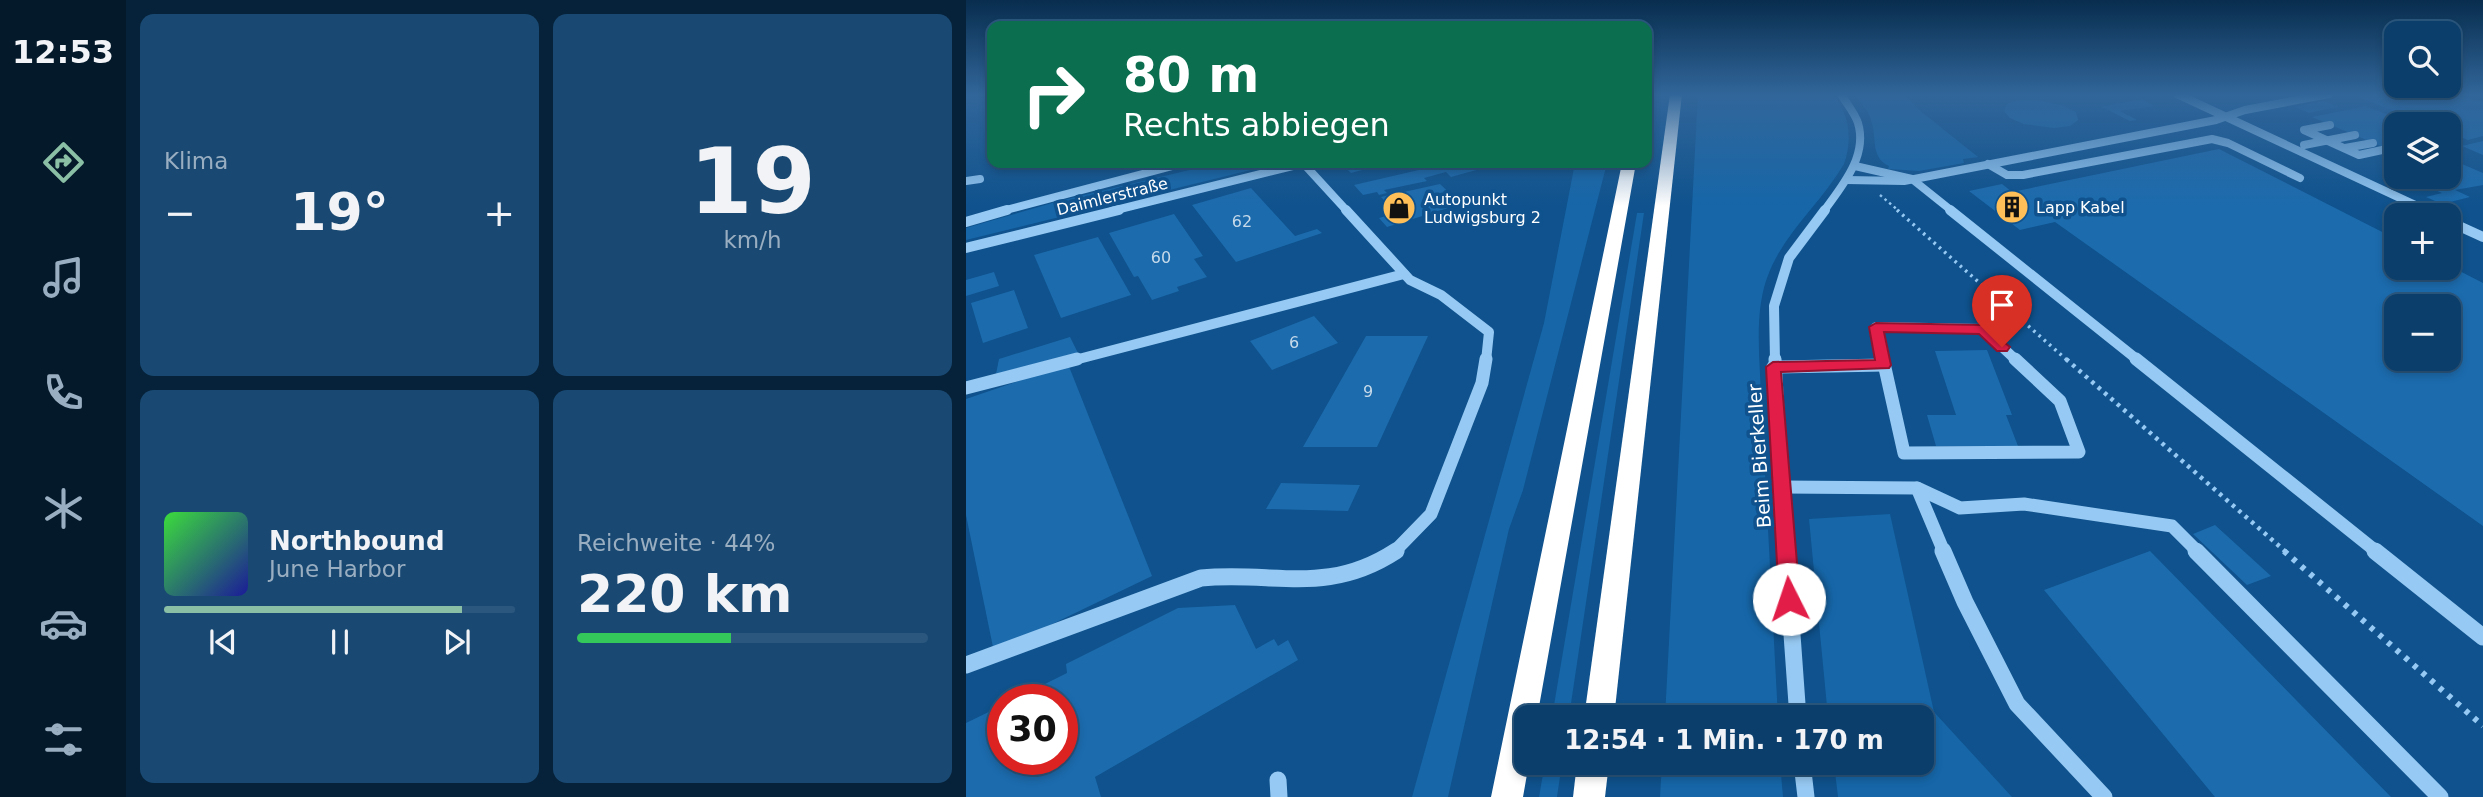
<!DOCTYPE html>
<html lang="de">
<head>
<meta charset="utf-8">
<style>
	:root { --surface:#0b3e6a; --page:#194972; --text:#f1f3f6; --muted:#9aaec1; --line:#2b577e; --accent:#8abfa5 }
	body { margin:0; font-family:"DejaVu Sans",sans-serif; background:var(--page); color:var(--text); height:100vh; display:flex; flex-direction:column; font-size:26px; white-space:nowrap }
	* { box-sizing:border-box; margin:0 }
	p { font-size:23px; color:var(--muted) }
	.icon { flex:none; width:38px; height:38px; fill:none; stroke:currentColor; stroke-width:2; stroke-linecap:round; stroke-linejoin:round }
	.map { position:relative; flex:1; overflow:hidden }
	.panel { display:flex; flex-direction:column; gap:14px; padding:14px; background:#06223a; width:840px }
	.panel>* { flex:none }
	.banner { position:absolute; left:21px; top:21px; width:665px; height:147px; border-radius:14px; box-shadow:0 4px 10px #0003,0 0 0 2px var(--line); background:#0b6e4f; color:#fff; overflow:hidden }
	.controls { position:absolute; left:1418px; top:21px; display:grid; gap:14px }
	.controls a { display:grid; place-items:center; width:77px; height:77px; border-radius:14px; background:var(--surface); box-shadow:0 4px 10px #0003,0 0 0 2px var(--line); font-size:35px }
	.speed { position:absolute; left:21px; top:684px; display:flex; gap:14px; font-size:35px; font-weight:700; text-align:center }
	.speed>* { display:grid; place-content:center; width:91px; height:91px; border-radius:50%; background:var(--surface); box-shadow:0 4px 10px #0003,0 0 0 2px var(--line); line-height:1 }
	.speed .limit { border:10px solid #d22; background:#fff; color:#111 }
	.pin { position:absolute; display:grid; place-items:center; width:60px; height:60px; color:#fff; margin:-72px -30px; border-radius:50% 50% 50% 0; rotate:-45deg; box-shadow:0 0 7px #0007 }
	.pin .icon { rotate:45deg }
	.me { position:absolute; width:77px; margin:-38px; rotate:356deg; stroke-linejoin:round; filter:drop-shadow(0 0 5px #0008) }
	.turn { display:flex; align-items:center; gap:24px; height:147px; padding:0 21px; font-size:32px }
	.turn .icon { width:91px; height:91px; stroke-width:2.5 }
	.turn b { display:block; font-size:49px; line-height:60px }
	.big { font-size:52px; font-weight:700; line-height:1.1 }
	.panel .widget { flex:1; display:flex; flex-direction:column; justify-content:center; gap:10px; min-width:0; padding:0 24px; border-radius:14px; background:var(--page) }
	.panel .dial { align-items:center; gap:0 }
	.dial b { font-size:91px; line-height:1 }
	.song { display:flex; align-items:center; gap:21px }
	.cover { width:84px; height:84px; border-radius:10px; background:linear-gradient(135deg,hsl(120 70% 55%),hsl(240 70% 35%)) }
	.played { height:7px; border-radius:4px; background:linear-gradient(90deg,var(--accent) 85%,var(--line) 85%) }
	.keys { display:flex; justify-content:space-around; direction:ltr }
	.heat { display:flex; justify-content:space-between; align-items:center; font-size:38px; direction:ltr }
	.charge { height:10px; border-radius:5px; background:linear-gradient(90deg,#34c759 44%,var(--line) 0) }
	.panel .tiles { flex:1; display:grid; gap:14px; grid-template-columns:repeat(2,1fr) }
	.trip { position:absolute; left:548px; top:705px; width:420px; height:70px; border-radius:14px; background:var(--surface); box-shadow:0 4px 10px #0003,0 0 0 2px var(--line); font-weight:700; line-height:70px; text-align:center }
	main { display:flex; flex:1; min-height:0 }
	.menu { display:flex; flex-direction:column; width:126px; justify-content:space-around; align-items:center; background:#04192a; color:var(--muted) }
	.menu .icon { width:49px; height:49px }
	.menu .current { color:var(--accent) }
	.menu b { font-size:32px; color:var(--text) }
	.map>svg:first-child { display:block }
	.green { fill:#1666a8 }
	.building { fill:#1c6bad; fill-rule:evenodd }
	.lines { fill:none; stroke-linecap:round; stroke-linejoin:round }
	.path-far3 { stroke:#96c9f3; stroke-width:2.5; stroke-dasharray:2.5 3.5; stroke-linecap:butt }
	.path-far2 { stroke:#96c9f3; stroke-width:3.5; stroke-dasharray:2.5 4.5; stroke-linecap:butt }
	.path-far1 { stroke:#96c9f3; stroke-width:4.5; stroke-dasharray:3.5 5; stroke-linecap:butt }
	.path { stroke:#96c9f3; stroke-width:6; stroke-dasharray:4.5 7; stroke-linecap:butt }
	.minor-far3 { stroke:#96c9f3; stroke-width:8 }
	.minor-far2 { stroke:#96c9f3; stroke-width:10 }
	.minor-far1 { stroke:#96c9f3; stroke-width:13 }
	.minor { stroke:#96c9f3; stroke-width:17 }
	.highway { fill:#fff; fill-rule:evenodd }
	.route { fill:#e11d48; stroke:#92132f; stroke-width:2 }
	.labels { text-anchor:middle; stroke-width:7; stroke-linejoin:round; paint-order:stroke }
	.far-street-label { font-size:16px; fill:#fff; stroke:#0f528d }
	.far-poi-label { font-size:16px; fill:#fff; stroke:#0f528d; text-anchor:start }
	.number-label { font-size:16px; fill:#c6daea }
	.street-label { font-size:19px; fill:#fff; stroke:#0f528d }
</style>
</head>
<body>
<main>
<nav class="menu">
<b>12:53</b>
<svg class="icon current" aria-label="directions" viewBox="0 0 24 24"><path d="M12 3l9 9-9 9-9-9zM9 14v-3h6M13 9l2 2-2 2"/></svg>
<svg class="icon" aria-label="music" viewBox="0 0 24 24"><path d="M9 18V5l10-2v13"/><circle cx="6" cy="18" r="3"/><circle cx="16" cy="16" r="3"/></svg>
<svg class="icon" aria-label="phone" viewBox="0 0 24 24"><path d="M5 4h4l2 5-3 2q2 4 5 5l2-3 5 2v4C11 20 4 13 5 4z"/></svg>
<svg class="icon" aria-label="climate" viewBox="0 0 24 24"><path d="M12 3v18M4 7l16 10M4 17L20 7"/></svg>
<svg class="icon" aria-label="car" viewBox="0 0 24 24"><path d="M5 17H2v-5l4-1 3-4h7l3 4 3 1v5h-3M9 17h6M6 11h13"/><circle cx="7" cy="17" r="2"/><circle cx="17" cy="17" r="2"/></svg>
<svg class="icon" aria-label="filters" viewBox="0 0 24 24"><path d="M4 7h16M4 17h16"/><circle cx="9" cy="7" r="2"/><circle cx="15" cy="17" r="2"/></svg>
</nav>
<section class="panel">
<div class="tiles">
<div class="widget"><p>Klima</p>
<div class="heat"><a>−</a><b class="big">19°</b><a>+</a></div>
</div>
<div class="widget dial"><b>19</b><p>km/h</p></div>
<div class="widget">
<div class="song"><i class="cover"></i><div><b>Northbound</b><p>June Harbor</p></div></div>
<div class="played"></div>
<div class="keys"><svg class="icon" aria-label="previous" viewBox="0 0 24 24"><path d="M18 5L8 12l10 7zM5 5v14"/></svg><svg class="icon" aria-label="pause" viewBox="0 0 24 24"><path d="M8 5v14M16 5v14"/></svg><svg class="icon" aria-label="next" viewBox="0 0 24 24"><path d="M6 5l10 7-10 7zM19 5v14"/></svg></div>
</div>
<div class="widget"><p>Reichweite · 44%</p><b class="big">220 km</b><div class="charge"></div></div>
</div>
</section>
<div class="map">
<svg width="1517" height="797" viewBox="0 0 1517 797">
	<rect width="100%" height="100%" fill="#0f528d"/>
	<g class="green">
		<path d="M732,94H867C883,114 887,138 878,164C854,205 817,233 801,278C788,314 794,360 795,397L812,717H699Z"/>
		<path d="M888,94H938L952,109L1012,157L997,159L998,163L953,171L922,169L923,166C903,157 912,135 904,117C901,109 893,101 888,94Z"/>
		<path d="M253,163H313L0,240V228L93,201Z"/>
		<path d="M609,163H641L557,490L543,529L482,797H446L578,323Z"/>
		<path d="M671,213H678L603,717H586Z"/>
		<path d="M924,514L968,712L1046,797H872L868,763H956V718L862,717L843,519Z"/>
		<path d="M579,763H596L591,797H573Z"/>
		<path d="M696,763H814L817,797H694Z"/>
	</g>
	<g class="building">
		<path d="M1405,94H1482L1517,102V136L1502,140L1482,132V124H1462L1392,97Z"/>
		<path d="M1176,99L1188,106L1154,111L1171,120L1164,121L1136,107Z"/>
		<path d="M1054,100H1071L1098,106L1110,112L1112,120L1104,126L1088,128L1058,124L1044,118L1038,111L1041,104Z"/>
		<path d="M1358,101L1372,107L1343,113L1329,107Z"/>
		<path d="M1400,106L1445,124H1430V144L1417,147L1346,117Z"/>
		<path d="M1517,141V155L1496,146Z"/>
		<path d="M1253,149L1430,239V268H1482V265L1517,283V526L1089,222L1054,230L1003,191L1036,184L1046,192ZM1430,306H1482V359H1430Z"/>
		<path d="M375,163H418V164L385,173Z"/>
		<path d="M483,163L532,164L485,177L480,172L458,178L461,181L418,190L421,193L413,195L411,192L397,195L388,185Z"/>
		<path d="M1496,164L1517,173V185L1489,190L1504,197L1476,204L1460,197L1476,193L1440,177H1482V167Z"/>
		<path d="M474,184L495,204L421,227L413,218L430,213L415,197Z"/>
		<path d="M285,188L329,236L351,229L356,233L270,262L226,205Z"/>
		<path d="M208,214L237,256L228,259L241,277L211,287L213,291L186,300L172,276L168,277L143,233Z"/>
		<path d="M132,237L165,295L95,318L68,255Z"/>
		<path d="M28,272L33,286L0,296V280Z"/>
		<path d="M48,290L62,328L17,343L5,303Z"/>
		<path d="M348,316L372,343L306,370L284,341Z"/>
		<path d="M400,336H462L411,447H337Z"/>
		<path d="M104,337L112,353L30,374L33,359Z"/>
		<path d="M1021,350L1046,415H1040L1052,446H970L961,415H990L969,351Z"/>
		<path d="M102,364L186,576L28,652L0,515V399Z"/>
		<path d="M315,483L394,485L382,511L300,509Z"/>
		<path d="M1249,525L1305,576L1281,585L1227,534Z"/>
		<path d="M1184,551L1425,797H1249L1078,590Z"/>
		<path d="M269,605L290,649L308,639L312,646L322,640L332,660L129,777L135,797H0V723L37,705V760H96V700H47L101,673L100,664L212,608Z"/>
	</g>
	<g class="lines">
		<path class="path-far3" d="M914,195L933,211"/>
		<path class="path-far2" d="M931,210L1102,361"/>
		<path class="path-far1" d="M1100,359L1320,552"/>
		<path class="path" d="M1318,551L1517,726"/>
		<g class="minor-far3">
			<path d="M1211,94L1462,211"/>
			<path d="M1364,125L1338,130L1393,155L1430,147"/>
			<path d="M1338,145L1389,135"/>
			<path d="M1379,148L1407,143"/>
			<path d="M337,163L381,211"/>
			<path d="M1022,164L1041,175H1057L1246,139L1262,143L1334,178"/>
			<path d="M889,166L946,179L986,211"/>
			<path d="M881,180L938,181L1250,120L1279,110L1363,94"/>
			<path d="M0,181L14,179"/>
			<path d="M36,211L218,163"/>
			<path d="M146,211L339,163"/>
			<path d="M858,211C876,186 902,156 892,123C889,113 880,103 875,94"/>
		</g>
		<g class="minor-far2">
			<path d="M380,210L444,280L475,295L523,332L520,361"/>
			<path d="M984,210L1173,361"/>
			<path d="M1459,210L1470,215"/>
			<path d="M1482,221L1517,237"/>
			<path d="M0,222L41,210"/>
			<path d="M0,248L153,210"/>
			<path d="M105,361L438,274"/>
			<path d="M809,361L808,306L823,258L859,210"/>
			<path d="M918,361L910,327L1017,329L1051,361"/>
		</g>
		<g class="minor-far1">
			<path d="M809,359L820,552"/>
			<path d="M917,359L938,453L1113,452L1094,401L1049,359"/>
			<path d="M1170,359L1411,552"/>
			<path d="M807,367L918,365"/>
			<path d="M0,388L111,359"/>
			<path d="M816,487L951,488L994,508L1058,504L1206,526L1232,552"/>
			<path d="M951,488L978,552"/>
			<path d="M428,552L465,514L516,383L520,359"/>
		</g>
		<g class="minor">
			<path d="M820,551L832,718"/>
			<path d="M977,551L999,602L1051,704L1138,797"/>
			<path d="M1230,551L1474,797"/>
			<path d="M1409,551L1517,637"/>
			<path d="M0,665L235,578C309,571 361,596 430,551"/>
			<path d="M836,763L840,797"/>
			<path d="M312,780L313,797"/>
		</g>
		<g class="highway">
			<path d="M704,94H716L648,718H618Z"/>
			<path d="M656,163H670L571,718H560V763H563L557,797H525Z"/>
			<path d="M611,763H643L639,797H607Z"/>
		</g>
	</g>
	<linearGradient id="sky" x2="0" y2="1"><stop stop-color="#082d4e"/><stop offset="0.46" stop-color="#31669a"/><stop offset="1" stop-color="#31669a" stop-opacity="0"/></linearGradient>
	<rect width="1517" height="206" fill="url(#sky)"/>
	<path class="route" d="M910,323L1017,325L1044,347L1041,351H1031L1013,334L918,332L925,365L923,368L815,372L834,599L831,605L823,607L816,605L813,599L800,367L807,362L909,360L903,327Z"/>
	<defs>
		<symbol id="building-disc" viewBox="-11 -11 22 22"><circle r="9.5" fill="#ffbf58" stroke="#0f528d"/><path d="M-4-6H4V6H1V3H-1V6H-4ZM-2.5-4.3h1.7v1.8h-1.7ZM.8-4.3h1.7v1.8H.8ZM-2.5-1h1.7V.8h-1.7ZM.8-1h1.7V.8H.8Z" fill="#111"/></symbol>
		<symbol id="shop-disc" viewBox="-11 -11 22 22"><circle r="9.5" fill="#ffbf58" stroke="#0f528d"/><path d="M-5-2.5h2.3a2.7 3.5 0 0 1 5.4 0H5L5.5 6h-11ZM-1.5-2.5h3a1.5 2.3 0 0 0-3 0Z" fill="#111"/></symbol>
	</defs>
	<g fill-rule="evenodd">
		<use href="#building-disc" x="1027" y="188" width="38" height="38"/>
		<use href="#shop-disc" x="414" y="189" width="38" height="38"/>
	</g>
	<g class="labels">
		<g class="far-street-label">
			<text transform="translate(146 196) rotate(-14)" y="6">Daimlerstraße</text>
		</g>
		<g class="far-poi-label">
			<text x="458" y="205">Autopunkt<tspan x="458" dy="18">Ludwigsburg 2</tspan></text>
			<text x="1070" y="213">Lapp Kabel</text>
		</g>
		<g class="number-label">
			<text x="276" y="227">62</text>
			<text x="195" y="263">60</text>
			<text x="328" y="348">6</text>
			<text x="402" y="397">9</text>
		</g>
		<g class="street-label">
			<text transform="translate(793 456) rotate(-94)" y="7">Beim Bierkeller</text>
		</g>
	</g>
</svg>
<div class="controls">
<a><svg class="icon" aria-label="search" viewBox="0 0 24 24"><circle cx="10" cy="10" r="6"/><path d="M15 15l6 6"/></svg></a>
<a><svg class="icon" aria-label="layers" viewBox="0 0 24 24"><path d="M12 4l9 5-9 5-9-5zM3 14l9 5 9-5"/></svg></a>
<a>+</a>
<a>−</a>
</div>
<div class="speed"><div class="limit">30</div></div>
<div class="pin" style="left:1036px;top:347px;background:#d93025"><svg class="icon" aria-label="arrive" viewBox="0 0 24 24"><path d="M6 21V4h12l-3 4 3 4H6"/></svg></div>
<svg class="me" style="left:823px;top:599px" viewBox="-20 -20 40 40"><circle r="19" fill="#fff"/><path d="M0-13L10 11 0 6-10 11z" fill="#e11d48"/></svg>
<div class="trip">12:54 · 1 Min. · 170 m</div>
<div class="banner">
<div class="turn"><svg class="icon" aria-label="right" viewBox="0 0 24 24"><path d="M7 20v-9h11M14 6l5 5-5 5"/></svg><div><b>80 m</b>Rechts abbiegen</div></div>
</div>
</div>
</main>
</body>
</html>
